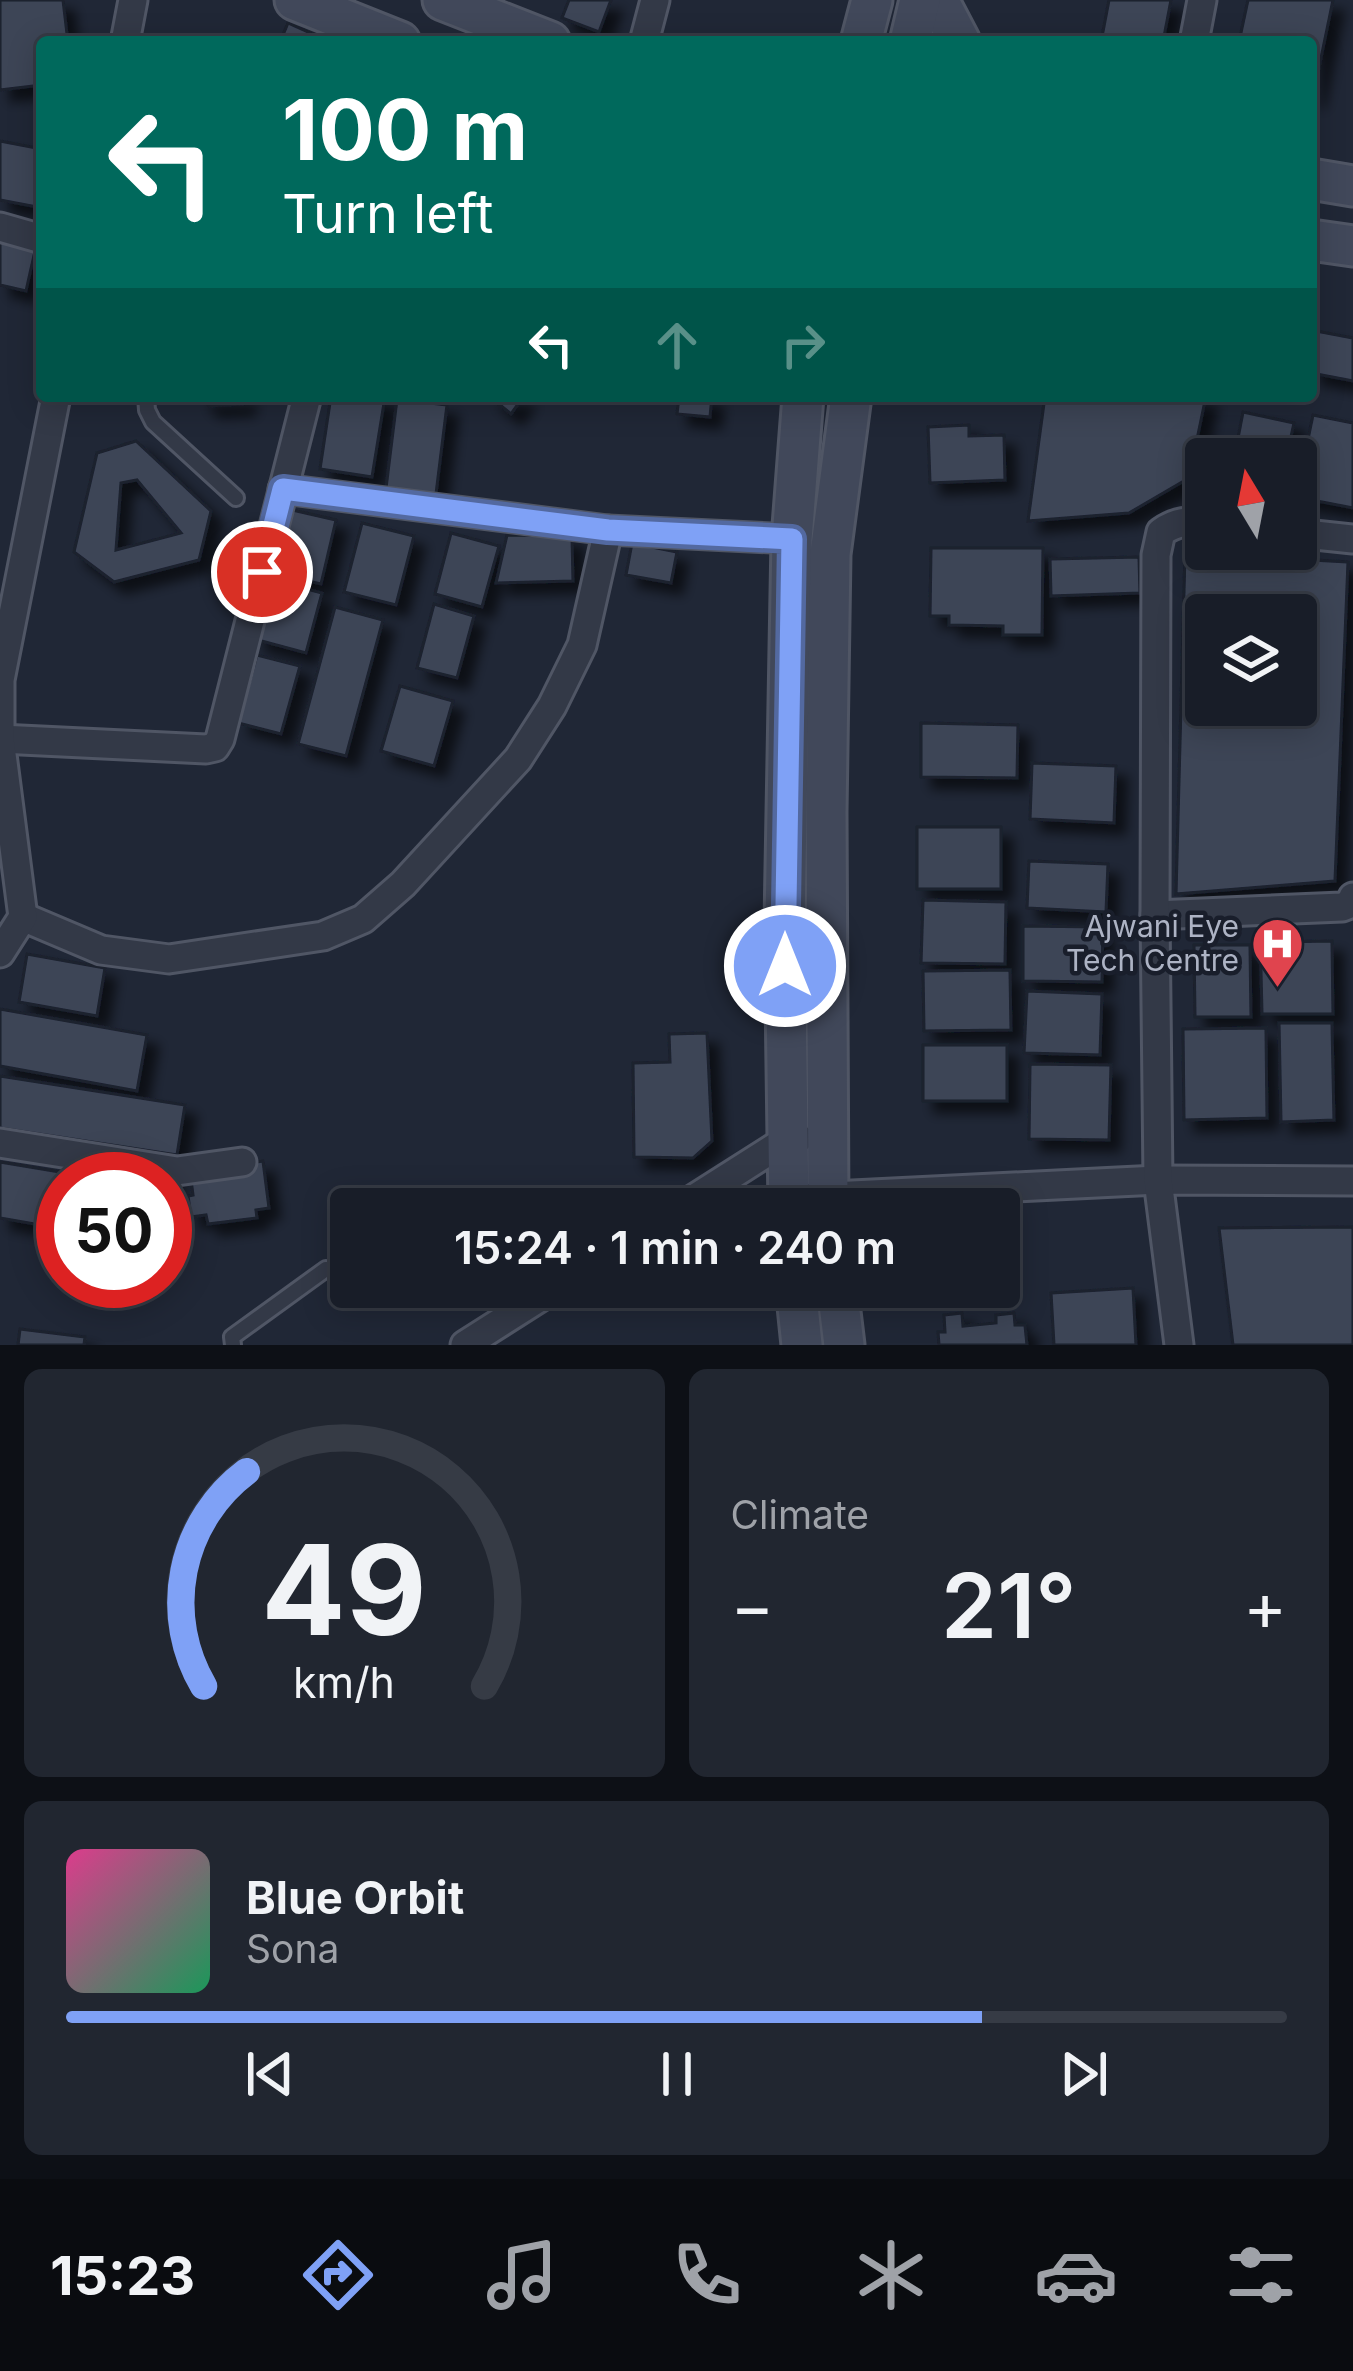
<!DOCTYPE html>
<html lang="en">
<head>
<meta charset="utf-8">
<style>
	:root { --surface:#181d28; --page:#212630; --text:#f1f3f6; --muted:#9fa2a8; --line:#363b45; --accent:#7fa1f6 }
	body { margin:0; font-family:Inter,sans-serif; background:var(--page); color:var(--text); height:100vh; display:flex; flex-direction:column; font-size:45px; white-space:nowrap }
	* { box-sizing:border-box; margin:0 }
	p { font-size:39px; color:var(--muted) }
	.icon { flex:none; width:66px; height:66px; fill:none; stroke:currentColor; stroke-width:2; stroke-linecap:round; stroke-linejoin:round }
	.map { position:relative; height:1345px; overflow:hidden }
	.panel { display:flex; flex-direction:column; gap:24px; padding:24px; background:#0d1016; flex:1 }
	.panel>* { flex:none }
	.top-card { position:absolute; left:36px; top:36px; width:1281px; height:366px; border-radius:12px; box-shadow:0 6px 30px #0003,0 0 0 3px var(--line); background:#00695c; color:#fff; overflow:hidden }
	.needle { width:78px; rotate:350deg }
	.tools { position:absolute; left:1185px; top:438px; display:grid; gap:24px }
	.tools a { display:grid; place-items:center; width:132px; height:132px; border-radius:12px; background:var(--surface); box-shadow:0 6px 30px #0003,0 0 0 3px var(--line); font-size:60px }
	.speed { position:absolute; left:36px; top:1152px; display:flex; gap:24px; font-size:60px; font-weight:700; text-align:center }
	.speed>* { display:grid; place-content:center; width:156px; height:156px; border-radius:50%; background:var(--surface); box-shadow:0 6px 30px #0003,0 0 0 3px var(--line); line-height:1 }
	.speed .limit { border:18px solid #d22; background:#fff; color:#111 }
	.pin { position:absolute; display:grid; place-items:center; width:102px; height:102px; color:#fff; margin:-51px; border:6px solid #fff; border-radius:50%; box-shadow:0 3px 12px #0007 }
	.me { position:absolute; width:132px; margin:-66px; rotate:0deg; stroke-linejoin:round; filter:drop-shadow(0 0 9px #0008) }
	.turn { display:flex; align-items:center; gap:42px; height:252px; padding:0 48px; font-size:54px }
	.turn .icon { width:156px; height:156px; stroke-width:2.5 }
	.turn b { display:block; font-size:84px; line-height:102px }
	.lanes { display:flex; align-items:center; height:114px; padding:0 48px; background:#0003; justify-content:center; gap:60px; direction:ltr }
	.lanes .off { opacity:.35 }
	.big { font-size:90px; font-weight:600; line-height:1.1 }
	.panel .widget { flex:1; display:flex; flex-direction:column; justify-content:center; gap:18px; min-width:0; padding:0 42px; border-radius:18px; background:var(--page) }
	.panel .dial { align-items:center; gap:0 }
	.dial svg { height:312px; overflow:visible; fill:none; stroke:var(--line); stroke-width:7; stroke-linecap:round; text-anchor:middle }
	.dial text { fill:var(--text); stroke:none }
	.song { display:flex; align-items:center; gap:36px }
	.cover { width:144px; height:144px; border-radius:18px; background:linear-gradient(135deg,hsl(330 70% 55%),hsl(150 70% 35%)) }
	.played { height:12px; border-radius:6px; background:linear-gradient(90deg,var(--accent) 75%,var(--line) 75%) }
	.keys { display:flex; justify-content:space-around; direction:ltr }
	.heat { display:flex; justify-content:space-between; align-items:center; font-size:66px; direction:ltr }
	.panel .tiles { flex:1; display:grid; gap:24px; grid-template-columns:1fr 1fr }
	.widget:last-child { grid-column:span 2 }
	.trip { position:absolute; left:330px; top:1188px; width:690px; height:120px; border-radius:12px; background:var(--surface); box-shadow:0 6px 30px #0003,0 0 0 3px var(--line); font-weight:600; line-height:120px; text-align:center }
	.menu { display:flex; height:192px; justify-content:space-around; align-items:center; background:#0a0c10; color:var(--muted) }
	.menu .icon { width:84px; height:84px }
	.menu .active { color:var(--accent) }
	.menu b { font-size:54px; color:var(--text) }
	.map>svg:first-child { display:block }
	.building { fill:#3c4457; stroke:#1b202d; stroke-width:3; fill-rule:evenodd; filter:url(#shadow) }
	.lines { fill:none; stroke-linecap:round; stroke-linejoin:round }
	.lane-casing { stroke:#505665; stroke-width:20 }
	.street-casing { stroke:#505665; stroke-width:33 }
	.secondary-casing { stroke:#505665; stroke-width:45 }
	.lane { stroke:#333947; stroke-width:14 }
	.street { stroke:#333947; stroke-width:27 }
	.secondary { stroke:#41485a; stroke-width:39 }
	.route-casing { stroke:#5369a0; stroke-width:30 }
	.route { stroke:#7fa1f6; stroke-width:21 }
	.labels { text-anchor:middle; stroke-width:9; stroke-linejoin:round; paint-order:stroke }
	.poi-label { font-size:30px; fill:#adb3c4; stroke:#191e2b; text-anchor:end }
</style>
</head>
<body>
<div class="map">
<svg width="1353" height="1345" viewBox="0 0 1353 1345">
	<defs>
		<filter id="shadow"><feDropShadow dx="11" dy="11" stdDeviation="6" flood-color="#0009"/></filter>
	</defs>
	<rect width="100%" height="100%" fill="#202736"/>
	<g class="building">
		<path d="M0,0H63L68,42H42V85L0,90Z"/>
		<path d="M569,0H611L599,32L562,18Z"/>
		<path d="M1109,0H1171L1163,42H1101Z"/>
		<path d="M1248,0H1333L1313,97H1311V42H1239Z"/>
		<path d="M288,23L330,42H280Z"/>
		<path d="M0,141L42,149V208L0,200Z"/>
		<path d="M0,235L37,242L26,291L0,285Z"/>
		<path d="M1311,330L1353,338V381L1311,373Z"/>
		<path d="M199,396H246L243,404L209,406Z"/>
		<path d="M331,396L385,397L372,477L320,469Z"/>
		<path d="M489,396H524L511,414Z"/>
		<path d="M679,396H712L710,417L677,414Z"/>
		<path d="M1045,396H1206L1189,478L1129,513L1028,521Z"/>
		<path d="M397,399L447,405L436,494L386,488Z"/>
		<path d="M1243,412L1294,423L1286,459H1234Z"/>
		<path d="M1313,415L1353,423V508L1296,497Z"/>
		<path d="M969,425V436L1004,435L1005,480L930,483L928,427Z"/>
		<path d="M136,441L211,511L199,560L114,582L74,552L97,453ZM137,480L181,533L116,550L121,483Z"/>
		<path d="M288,509L336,520L321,584L273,573Z"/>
		<path d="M362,523L414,536L396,605L344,592Z"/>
		<path d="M451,533L499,546L482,607L435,594Z"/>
		<path d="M507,535L572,536L573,581L496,583Z"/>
		<path d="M632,543L677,552L671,583L626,575Z"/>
		<path d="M931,548H1043L1042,635H1003V626L949,625V616H930Z"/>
		<path d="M1185,553L1348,562L1335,881L1176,894ZM1206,615H1296V705H1206Z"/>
		<path d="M1139,557L1140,593L1051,596L1050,559Z"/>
		<path d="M270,579L322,593L306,653L254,639Z"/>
		<path d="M434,604L474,616L457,678L417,668Z"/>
		<path d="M335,607L383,620L346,756L298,744Z"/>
		<path d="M257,655L300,666L281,734L238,723Z"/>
		<path d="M400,686L453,701L434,766L381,751Z"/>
		<path d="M921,723L1018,725L1017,778L921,777Z"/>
		<path d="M1032,763L1116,766L1114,823L1030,819Z"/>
		<rect x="917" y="827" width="84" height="62"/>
		<path d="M1029,861L1108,864L1106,912L1027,908Z"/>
		<path d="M923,900L1006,902L1005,964L921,963Z"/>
		<path d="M1023,926L1103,927L1102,982L1023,981Z"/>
		<path d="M1260,932H1272L1273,942L1332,941L1333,1014H1262Z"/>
		<path d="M1194,945H1250L1251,1017H1195Z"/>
		<path d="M27,954L105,968L97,1016L19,1002Z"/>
		<path d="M1010,970L1011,1030L924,1031L923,971Z"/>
		<path d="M1027,991L1102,994L1100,1055L1024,1053Z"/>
		<path d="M0,1009L147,1035L137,1091L0,1066Z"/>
		<path d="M1279,1023H1332L1334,1120L1281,1122Z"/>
		<path d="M1266,1028L1267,1118L1184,1120L1183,1029Z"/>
		<path d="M707,1033L712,1141L693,1158L634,1157L633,1063L670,1062L669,1034Z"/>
		<rect x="923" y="1045" width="84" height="56"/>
		<path d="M1030,1064L1111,1065L1109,1140L1029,1139Z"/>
		<path d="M0,1076L185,1105L177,1155L0,1128Z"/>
		<path d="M263,1161L269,1208L256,1210L257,1218L208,1224L206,1215L191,1217L188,1196L193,1195L190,1172Z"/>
		<path d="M0,1162L90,1177L63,1179V1229L0,1218Z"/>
		<path d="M106,1162L172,1172L165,1214V1179H103Z"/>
		<path d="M1353,1227V1345H1233L1219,1228Z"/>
		<path d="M1133,1288L1136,1345H1054L1051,1293Z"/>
		<path d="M962,1313L963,1326L996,1323V1315L1014,1313L1015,1325H1025L1027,1345H939L938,1332H945L944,1315Z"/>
		<path d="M20,1329L85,1337L84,1345H18Z"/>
	</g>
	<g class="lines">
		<defs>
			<g id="lane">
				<path d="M146,396L147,410L153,422L236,498"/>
				<path d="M233,1345L232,1337L326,1269"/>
			</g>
			<g id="street">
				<path d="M125,42L133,0"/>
				<path d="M644,42L655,0"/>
				<path d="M1194,42L1202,0"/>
				<path d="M0,227L42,239"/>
				<path d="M283,489L608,530L792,539"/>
				<path d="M1296,533L1353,539"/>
				<path d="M0,739L206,749L215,747L220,739L307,396"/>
				<path d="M1155,915L1342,907L1350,904L1353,897"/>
				<path d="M23,917L101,950L169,959L323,936L363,919L403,884L518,759L552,706L582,645L608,530"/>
				<path d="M0,953L23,917L0,739V680L56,396"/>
				<path d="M0,1143L177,1171L242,1162"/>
				<path d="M812,1197L1158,1180L1353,1181"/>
				<path d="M678,1209L788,1139L799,1138"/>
				<path d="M465,1345L556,1287"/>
				<path d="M1179,1345L1158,1180L1155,915L1156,555L1161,532C1177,521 1188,521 1206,523"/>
			</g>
			<g id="secondary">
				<path d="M295,0L400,42"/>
				<path d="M443,0L550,42"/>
				<path d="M938,0L960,42"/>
				<path d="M861,42L872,0"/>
				<path d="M910,42L920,0"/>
				<path d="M1311,179L1353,186"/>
				<path d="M1311,240L1353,246"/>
				<path d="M789,1209L785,923L792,539L803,396"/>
				<path d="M828,1209L826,812L830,554L851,396"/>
				<path d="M796,1287L802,1345"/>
				<path d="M837,1287L844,1345"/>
			</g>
		</defs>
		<use href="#lane" class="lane-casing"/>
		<use href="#street" class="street-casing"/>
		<use href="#secondary" class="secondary-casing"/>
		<use href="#lane" class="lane"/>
		<use href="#street" class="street"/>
		<use href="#secondary" class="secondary"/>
	</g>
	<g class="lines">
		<defs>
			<path id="route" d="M262,572L283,489L608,530L792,539L785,966"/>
		</defs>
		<use href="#route" class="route-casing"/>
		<use href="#route" class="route"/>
	</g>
	<defs>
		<symbol id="hospital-pin" viewBox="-11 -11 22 30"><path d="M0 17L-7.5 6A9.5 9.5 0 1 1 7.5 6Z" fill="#e0444e" stroke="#191e2b"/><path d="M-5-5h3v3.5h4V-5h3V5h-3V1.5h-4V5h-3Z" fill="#fff"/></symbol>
	</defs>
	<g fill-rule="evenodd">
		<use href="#hospital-pin" x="1248" y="914" width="59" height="81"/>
	</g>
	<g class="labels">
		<g class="poi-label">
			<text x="1239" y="937">Ajwani Eye<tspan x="1239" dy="34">Tech Centre</tspan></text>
		</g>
	</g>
</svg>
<div class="tools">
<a><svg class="needle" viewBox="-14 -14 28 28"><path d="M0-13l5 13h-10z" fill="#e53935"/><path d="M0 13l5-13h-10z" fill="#9fa2a8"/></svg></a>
<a><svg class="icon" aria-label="layers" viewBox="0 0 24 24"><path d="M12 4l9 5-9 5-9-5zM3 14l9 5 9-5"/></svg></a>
</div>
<div class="speed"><div class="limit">50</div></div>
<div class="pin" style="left:262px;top:572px;background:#d93025"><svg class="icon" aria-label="arrive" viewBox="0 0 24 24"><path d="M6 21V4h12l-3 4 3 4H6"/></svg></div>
<svg class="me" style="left:785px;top:966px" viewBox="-20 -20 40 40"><circle r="17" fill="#7fa1f6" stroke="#fff" stroke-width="3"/><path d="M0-11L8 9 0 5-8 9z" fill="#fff"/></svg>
<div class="trip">15:24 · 1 min · 240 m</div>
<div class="top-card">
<div class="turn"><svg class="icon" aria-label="left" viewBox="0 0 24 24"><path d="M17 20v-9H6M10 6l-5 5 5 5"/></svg><div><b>100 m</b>Turn left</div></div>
<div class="lanes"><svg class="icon" aria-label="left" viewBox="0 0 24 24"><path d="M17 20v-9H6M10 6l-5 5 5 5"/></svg><svg class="icon off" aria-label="ahead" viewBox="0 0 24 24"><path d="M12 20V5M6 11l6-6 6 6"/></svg><svg class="icon off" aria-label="right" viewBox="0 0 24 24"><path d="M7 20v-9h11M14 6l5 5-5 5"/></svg></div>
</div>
</div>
<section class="panel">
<div class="tiles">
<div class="widget dial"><svg viewBox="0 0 100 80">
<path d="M14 69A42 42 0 1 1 86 69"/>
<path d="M14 69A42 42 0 0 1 25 14" stroke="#7fa1f6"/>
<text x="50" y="56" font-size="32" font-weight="700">49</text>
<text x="50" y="72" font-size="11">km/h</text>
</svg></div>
<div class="widget"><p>Climate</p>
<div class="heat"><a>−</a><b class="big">21°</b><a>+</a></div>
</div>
<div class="widget">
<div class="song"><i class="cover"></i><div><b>Blue Orbit</b><p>Sona</p></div></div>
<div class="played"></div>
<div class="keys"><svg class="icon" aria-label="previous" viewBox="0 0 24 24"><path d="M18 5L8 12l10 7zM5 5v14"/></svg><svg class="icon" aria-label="pause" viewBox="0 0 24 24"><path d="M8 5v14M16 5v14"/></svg><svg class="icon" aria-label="next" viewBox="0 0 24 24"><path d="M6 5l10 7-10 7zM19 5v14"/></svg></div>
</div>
</div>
</section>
<nav class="menu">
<b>15:23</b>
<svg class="icon active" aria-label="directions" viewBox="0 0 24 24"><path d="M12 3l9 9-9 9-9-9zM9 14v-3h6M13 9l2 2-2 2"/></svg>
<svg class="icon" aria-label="music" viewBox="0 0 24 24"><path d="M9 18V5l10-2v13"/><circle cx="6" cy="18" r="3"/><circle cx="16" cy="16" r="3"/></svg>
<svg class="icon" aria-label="phone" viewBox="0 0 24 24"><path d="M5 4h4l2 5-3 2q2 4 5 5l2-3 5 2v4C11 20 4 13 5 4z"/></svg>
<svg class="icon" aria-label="climate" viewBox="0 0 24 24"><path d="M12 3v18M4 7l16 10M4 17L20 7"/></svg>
<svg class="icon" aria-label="car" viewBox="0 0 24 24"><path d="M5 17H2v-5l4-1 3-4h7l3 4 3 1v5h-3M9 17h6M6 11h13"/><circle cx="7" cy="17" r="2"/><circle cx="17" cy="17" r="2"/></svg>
<svg class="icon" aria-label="filters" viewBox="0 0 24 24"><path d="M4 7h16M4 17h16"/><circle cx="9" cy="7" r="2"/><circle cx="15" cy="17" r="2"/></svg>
</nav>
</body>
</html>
